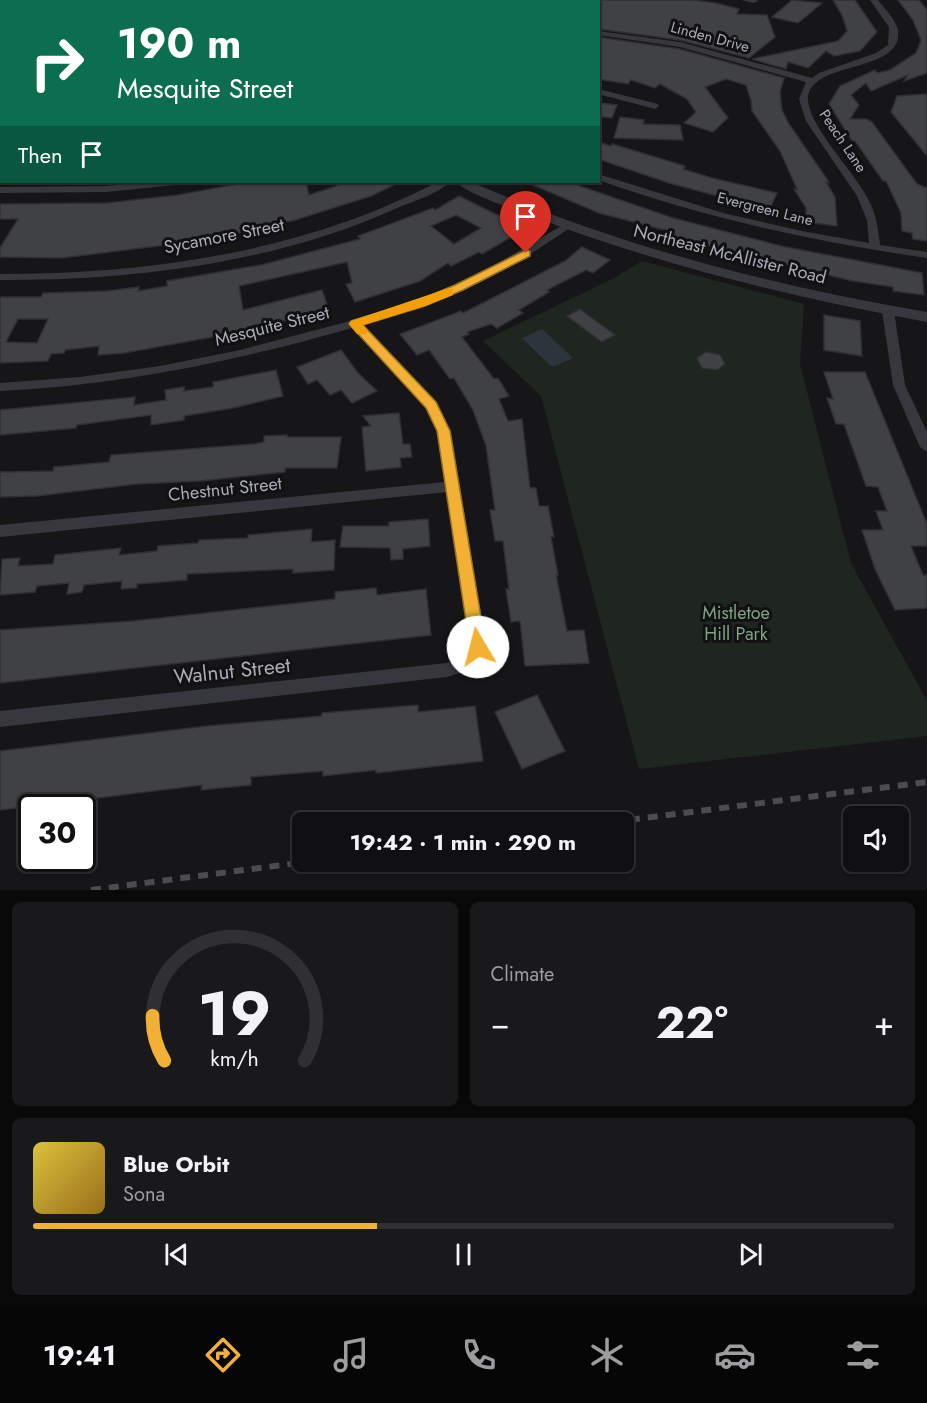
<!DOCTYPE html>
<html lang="en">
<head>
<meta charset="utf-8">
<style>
	:root { --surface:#101012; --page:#19191b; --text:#f1f3f6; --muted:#9c9d9f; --line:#303032; --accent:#f2b134 }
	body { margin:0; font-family:Jost,sans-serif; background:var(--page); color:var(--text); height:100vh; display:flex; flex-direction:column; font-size:22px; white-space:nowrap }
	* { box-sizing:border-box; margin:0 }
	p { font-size:20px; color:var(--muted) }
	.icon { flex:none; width:33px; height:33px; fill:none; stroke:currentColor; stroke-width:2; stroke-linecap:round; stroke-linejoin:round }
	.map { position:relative; height:890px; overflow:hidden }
	.sheet { display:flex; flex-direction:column; gap:12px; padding:12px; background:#09090a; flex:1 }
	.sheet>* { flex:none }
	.top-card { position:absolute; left:0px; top:0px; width:600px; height:183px; box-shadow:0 2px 4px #0004,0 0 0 2px var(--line); background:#0b6e4f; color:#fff; overflow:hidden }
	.buttons { position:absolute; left:843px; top:806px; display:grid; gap:12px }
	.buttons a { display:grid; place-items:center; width:66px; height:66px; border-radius:9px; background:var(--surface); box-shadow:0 2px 4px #0004,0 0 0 2px var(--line); font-size:30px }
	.speed { position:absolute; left:18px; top:794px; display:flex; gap:12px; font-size:30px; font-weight:700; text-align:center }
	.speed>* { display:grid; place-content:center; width:78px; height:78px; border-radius:50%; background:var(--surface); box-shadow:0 2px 4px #0004,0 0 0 2px var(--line); line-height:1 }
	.speed .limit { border:3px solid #111; border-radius:9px; background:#fff; color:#111 }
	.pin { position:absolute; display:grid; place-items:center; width:51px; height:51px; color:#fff; margin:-62px -26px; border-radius:50% 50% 50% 0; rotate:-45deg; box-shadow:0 0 6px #0007 }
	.pin .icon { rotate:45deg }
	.me { position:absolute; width:66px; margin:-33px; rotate:352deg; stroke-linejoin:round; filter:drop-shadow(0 0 4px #0008) }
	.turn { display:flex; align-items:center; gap:21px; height:126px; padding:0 18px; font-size:27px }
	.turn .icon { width:78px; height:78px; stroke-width:2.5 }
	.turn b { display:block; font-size:42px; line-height:51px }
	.then { display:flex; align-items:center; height:57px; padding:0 18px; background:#0003; gap:12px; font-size:22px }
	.big { font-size:45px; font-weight:700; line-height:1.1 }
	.sheet .card { flex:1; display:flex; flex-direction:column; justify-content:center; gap:9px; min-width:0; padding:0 21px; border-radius:9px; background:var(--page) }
	.sheet .dial { align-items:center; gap:0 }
	.dial svg { height:156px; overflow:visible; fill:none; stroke:var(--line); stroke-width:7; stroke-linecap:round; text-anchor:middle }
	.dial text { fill:var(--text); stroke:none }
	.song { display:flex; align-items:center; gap:18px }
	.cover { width:72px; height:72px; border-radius:9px; background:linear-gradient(135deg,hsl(50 70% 55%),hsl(40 70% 35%)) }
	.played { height:6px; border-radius:3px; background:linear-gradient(90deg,var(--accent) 40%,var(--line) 40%) }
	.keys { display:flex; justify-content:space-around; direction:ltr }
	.heat { display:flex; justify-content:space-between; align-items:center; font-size:33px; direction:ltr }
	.sheet .tiles { flex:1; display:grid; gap:12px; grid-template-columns:1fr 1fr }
	.card:last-child { grid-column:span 2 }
	.trip { position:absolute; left:292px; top:812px; width:342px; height:60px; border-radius:9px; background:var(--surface); box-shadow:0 2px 4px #0004,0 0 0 2px var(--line); font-weight:700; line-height:60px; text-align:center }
	.tab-bar { display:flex; height:96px; justify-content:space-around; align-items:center; background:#060607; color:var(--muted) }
	.tab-bar .icon { width:42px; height:42px }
	.tab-bar .on { color:var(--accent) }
	.tab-bar b { font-size:27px; color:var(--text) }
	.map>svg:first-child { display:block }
	.green { fill:#1e261f }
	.water { fill:#2c353c }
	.building { fill:#404145; stroke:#303034; stroke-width:1.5; fill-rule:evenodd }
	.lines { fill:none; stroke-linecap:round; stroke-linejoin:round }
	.minor { fill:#37383d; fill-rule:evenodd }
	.tertiary { fill:#37383d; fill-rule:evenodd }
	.rail { stroke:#4a4c52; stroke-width:6; stroke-dasharray:10 8; stroke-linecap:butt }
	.route { fill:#f2b134; stroke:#9d7322; stroke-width:1.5 }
	.slow { fill:#f59e0b }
	.labels { text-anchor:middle; stroke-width:6; stroke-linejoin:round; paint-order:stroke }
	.far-street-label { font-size:15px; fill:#a8adb8; stroke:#111113 }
	.street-label { font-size:18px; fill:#a8adb8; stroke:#111113 }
	.park-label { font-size:18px; fill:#7fa381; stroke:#111113 }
	.near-street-label { font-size:21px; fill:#a8adb8; stroke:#111113 }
</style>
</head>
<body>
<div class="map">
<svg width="927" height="890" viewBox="0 0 927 890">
	<rect width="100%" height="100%" fill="#161618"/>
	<path class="green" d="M642,261L804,304L800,364L851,563L927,701V736L639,769L541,396L483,341L614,278Z"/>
	<path class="water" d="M542,329L573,358L552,367L522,338Z"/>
	<g class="building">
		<path d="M601,0H692L716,3L739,9L737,14L767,15L775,37L749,58L680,40L598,29Z"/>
		<path d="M792,0L822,3L798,23L772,17Z"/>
		<path d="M833,0H855L877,32L860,51L834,56L826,51L808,68L788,62L786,69L752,59L838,41L847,31L842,15Z"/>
		<path d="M898,0H919L927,10V73L904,81L908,75L871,91L866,83L851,95L859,105L850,119H867L872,122L917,184L927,188V241L913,239L912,233L902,231L901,213L886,181H883L855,141H852L829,104L840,86L875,70L877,73L890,70L916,53L921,40L913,20Z"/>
		<path d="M598,37L680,49L784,78L780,92L782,110L789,124L829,182H826L835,197L837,226L806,222V208L794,189H797L780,151L752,111L751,100L746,85L726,79L705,87L728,118L713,132L684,123L696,112L687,99L660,84L655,88L631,80L628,84L598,79Z"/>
		<path d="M927,94V156L891,112L897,96Z"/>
		<path d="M598,103L617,105L612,118L598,116Z"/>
		<path d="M620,117L644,120L643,124L680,125L683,140L614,138Z"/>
		<path d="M598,142L611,146L612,144L685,166L683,169L712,178L777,193L771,206L756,203L755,206L669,183L598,159Z"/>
		<path d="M248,182H306L309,195L348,182H400L371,196L295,220L231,235L205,237V240L62,258L0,257V248L18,219H0V204L107,203L178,195Z"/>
		<path d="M526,182H568L673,218L781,246L922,273L924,295L893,291V287L853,281L669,237L672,232L599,213Z"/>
		<path d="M459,196L495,214L521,223L512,231L518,233L482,254L479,252L451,266L448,263L420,281L355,302L346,284L352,283L347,262L239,286L243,310L322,290L329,310L268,325L262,317L265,326L246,331L124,353L98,355L99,346L65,350L64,353L51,354L48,361L0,363V297H41L43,293L107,291L139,287L138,291L167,286V281L261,265L360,239L358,236L433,208L435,210ZM456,215L481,228L454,244L431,226ZM18,319H48L37,343L6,342Z"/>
		<path d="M582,247L610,260L593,273L586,270L547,290L549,292L519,310L523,313L497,328L491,324L467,332L469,334L462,337L494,379L498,378L509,396L499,399L508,421L522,419L530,488H536L539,506H548L554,537H551L558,575H556L567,631L584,630L589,663L525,666L520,621L511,622L506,589H509L503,541H495L490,510H495L486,446L473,410L454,378L450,379L429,350L417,355L400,334L461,311L463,313L565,261Z"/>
		<path d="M580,309L600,324L615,335L602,342L567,316Z"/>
		<path d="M824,315L860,321L862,356L824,350Z"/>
		<path d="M341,350L358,373L377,391L352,403L341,390L330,395L317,380L308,384L297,367Z"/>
		<path d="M706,352L720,355L725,364L717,370L702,368L697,358Z"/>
		<path d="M276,370L283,396L233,408L184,416V420L151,425V415L77,425L76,428L0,435V410L135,397L134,405L166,400L165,390L184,387V391L213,387V382Z"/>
		<path d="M824,372H865L927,524V546H911L923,575H927V608L895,610L875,569L862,530H883L876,511H887L878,487L866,486L844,424H836L827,398L833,399Z"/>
		<path d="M399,413L403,444H410L412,457L400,458L401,467L366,471L362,427L371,426L363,416Z"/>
		<path d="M287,435V437H341L337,468H285V472L200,481L137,484L37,496L0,497V472L53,471L54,467L109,462L111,455L254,444L264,442V436Z"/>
		<path d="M428,519L430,546L403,549V559L391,560L390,548L340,547L343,526H389V522Z"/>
		<path d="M312,529L311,542L335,540L334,570L293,573V569L187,574V580L137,584V588L121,589L122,581L84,585L82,592L67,594L69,583L37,586L35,592L0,595L2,559L20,558L18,566L53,564L55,555L121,548L119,555L157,551L158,546L198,543L199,540L248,538V535Z"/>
		<path d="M376,588L377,595L426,589L431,635L0,683V630L133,621L335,599V592Z"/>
		<path d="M537,695L565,751L522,769L495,712Z"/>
		<path d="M418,705V712L475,706L483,761L376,773V770L323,776V771L251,777V785L201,790L202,785L0,810V751L207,726L322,716V713Z"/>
	</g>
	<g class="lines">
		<g class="minor">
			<path d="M317,0H325V2H318Z"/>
			<path d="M448,0H456V2H449Z"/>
			<path d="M568,0H576V2H569Z"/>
			<path d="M741,0H757L758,1L754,3Z"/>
			<path d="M870,0H878C884,8 896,20 898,30C904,75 807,59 808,100C809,126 854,172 867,197C876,212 878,228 880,245L927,252V258C815,242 706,218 598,180V174L723,213L802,231L869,243L867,220L857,196L806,121L799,99L806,82L680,47L598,35V31L680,42L812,78L819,73L876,53L888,45L889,27Z"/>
			<path d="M0,80H2L0,87Z"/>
			<path d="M598,89L658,104L659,106L655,109L598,94Z"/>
			<rect x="0" y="116" width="2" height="6"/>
			<path d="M150,182H180L175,185L106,192L0,193V187L106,186Z"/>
			<path d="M438,182H450C437,194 414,201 397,208C277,263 131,281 0,280V274C115,274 233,261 342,223C375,212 407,197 438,182Z"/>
			<path d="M566,223L570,224V228L515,264L481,282L423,306L363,325L437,403L451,431L486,647L474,668L447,677L0,727V711L447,663L462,658L470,646L447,492L0,537V525L445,482L437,431L427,408L352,328C237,361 120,385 0,391V383L80,377L160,366L240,350L354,320L414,301L473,278Z"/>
			<path d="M888,307L894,311L905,385L927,432V452L920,447L893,385L882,311Z"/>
		</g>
		<g class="tertiary">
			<path d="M20,0H36L19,2Z"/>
			<path d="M226,0H236V2H227Z"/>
			<rect x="0" y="3" width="2" height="6"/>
			<path d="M456,182H471C620,246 768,285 927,312V322C790,297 656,264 526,214C510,208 466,193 456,182Z"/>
		</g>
		<g class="rail">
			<path d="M612,822L927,782"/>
			<path d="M91,890L313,861"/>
		</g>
	</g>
	<path class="route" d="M526,250L530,251V256L463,290L425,306L363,325L436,402L450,431L486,647L484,653L478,655L472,653L470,647L437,431L426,408L349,324L351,321L417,301L455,285Z"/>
	<path class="slow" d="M449,288L453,290V295L425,306L363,325L368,331L366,334H357L349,324L351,321Z"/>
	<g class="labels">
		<g class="far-street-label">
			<text transform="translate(710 37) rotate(15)" y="5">Linden Drive</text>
			<text transform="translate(843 141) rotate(56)" y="5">Peach Lane</text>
			<text transform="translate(765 209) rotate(14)" y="5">Evergreen Lane</text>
		</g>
		<g class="street-label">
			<text transform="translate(224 236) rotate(-11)" y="6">Sycamore Street</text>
			<text transform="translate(730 254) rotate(14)" y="6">Northeast McAllister Road</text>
			<text transform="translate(272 326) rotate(-14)" y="6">Mesquite Street</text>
			<text transform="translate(225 489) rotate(-6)" y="6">Chestnut Street</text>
		</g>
		<g class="park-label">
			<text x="736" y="619">Mistletoe<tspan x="736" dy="21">Hill Park</tspan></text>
		</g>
		<g class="near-street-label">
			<text transform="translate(232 671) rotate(-6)" y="7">Walnut Street</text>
		</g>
	</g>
</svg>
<div class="buttons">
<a><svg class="icon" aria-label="sound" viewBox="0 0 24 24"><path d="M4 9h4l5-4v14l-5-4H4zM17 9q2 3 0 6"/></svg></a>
</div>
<div class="speed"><div class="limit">30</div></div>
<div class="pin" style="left:526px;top:253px;background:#d93025"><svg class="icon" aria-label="arrive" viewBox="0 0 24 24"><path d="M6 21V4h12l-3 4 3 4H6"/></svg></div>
<svg class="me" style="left:478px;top:647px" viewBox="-20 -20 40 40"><circle r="19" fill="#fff"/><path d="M0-13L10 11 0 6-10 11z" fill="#f2b134"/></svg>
<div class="trip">19:42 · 1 min · 290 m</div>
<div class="top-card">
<div class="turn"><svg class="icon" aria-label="right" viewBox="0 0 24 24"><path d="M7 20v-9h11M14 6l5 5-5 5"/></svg><div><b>190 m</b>Mesquite Street</div></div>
<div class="then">Then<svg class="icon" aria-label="arrive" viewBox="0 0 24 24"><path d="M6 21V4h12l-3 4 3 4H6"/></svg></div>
</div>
</div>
<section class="sheet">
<div class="tiles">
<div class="card dial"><svg viewBox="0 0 100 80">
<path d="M14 69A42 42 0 1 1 86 69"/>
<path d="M14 69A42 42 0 0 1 8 46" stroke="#f2b134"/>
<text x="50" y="56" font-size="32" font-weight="700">19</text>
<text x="50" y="72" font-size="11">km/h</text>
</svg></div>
<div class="card"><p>Climate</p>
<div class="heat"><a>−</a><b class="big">22°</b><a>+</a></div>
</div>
<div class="card">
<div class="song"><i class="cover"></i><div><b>Blue Orbit</b><p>Sona</p></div></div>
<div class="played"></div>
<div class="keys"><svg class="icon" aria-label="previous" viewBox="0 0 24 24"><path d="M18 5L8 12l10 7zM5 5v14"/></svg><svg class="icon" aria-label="pause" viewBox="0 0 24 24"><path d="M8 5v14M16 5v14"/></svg><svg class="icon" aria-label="next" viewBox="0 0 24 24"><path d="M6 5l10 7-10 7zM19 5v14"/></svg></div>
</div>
</div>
</section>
<nav class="tab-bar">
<b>19:41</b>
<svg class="icon on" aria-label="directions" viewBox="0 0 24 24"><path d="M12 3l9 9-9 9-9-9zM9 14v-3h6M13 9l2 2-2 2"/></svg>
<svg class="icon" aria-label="music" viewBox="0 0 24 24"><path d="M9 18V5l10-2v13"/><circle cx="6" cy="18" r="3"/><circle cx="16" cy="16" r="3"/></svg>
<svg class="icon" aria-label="phone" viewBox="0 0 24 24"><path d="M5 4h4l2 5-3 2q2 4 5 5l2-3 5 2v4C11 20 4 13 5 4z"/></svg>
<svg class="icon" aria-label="climate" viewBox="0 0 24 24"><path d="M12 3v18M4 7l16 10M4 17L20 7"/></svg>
<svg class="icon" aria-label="car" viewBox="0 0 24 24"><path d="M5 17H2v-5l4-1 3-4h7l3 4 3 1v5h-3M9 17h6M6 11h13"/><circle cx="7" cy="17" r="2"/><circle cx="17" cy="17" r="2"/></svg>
<svg class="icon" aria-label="filters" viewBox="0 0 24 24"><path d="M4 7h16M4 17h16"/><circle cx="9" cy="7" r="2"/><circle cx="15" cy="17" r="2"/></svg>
</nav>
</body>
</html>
